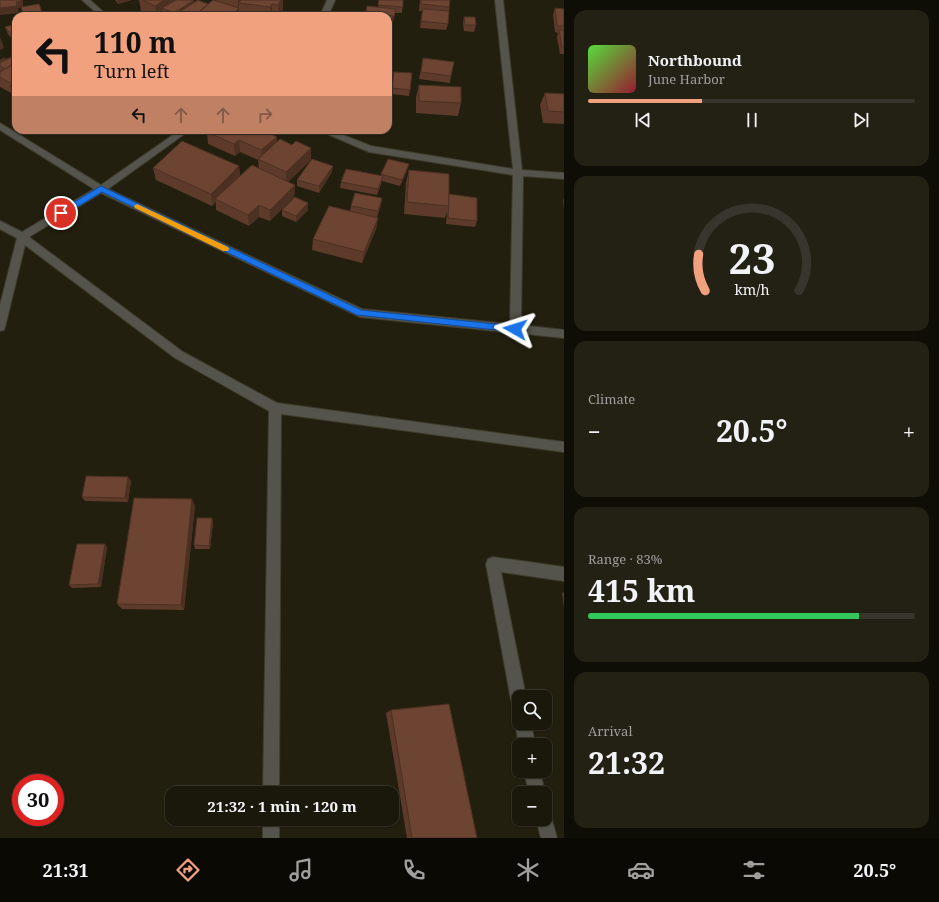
<!DOCTYPE html>
<html lang="en">
<head>
<meta charset="utf-8">
<style>
	:root { --surface:#1a170b; --page:#232014; --text:#f1f3f6; --muted:#9f9f9d; --line:#38362c; --accent:#f1a17d }
	body { margin:0; font-family:"Noto Serif",serif; background:var(--page); color:var(--text); height:100vh; display:flex; flex-direction:column; font-size:15px; white-space:nowrap }
	* { box-sizing:border-box; margin:0 }
	p { font-size:13px; color:var(--muted) }
	.icon { flex:none; width:22px; height:22px; fill:none; stroke:currentColor; stroke-width:2; stroke-linecap:round; stroke-linejoin:round }
	.map { position:relative; flex:1; overflow:hidden }
	.details { display:flex; flex-direction:column; gap:10px; padding:10px; background:#0e0d06; width:375px }
	.details>* { flex:none }
	.banner { position:absolute; left:12px; top:12px; width:380px; height:122px; border-radius:12px; box-shadow:0 1px 3px #0004,0 0 0 1px var(--line); background:#f1a17d; color:#111; overflow:hidden }
	.buttons { position:absolute; left:512px; top:690px; display:grid; gap:8px }
	.buttons a { display:grid; place-items:center; width:40px; height:40px; border-radius:8px; background:var(--surface); box-shadow:0 1px 3px #0004,0 0 0 1px var(--line); font-size:20px }
	.speed { position:absolute; left:12px; top:774px; display:flex; gap:8px; font-size:20px; font-weight:700; text-align:center }
	.speed>* { display:grid; place-content:center; width:52px; height:52px; border-radius:50%; background:var(--surface); box-shadow:0 1px 3px #0004,0 0 0 1px var(--line); line-height:1 }
	.speed .limit { border:6px solid #d22; background:#fff; color:#111 }
	.pin { position:absolute; display:grid; place-items:center; width:34px; height:34px; color:#fff; margin:-17px; border:2px solid #fff; border-radius:50%; box-shadow:0 1px 4px #0007 }
	.me { position:absolute; width:44px; margin:-22px; rotate:276deg; stroke-linejoin:round; filter:drop-shadow(0 0 3px #0008) }
	.turn { display:flex; align-items:center; gap:14px; height:84px; padding:0 16px; font-size:18px }
	.turn .icon { width:52px; height:52px; stroke-width:2.5 }
	.turn b { display:block; font-size:28px; line-height:34px }
	.lanes { display:flex; align-items:center; height:38px; padding:0 16px; background:#0003; justify-content:center; gap:20px; direction:ltr }
	.lanes .off { opacity:.35 }
	.big { font-size:30px; font-weight:700; line-height:1.1 }
	.details .widget { flex:1; display:flex; flex-direction:column; justify-content:center; gap:6px; min-width:0; padding:0 14px; border-radius:12px; background:var(--page) }
	.details .dial { align-items:center; gap:0 }
	.dial svg { height:104px; overflow:visible; fill:none; stroke:var(--line); stroke-width:7; stroke-linecap:round; text-anchor:middle }
	.dial text { fill:var(--text); stroke:none }
	.song { display:flex; align-items:center; gap:12px }
	.cover { width:48px; height:48px; border-radius:6px; background:linear-gradient(135deg,hsl(110 70% 55%),hsl(350 70% 35%)) }
	.played { height:4px; border-radius:2px; background:linear-gradient(90deg,var(--accent) 35%,var(--line) 35%) }
	.keys { display:flex; justify-content:space-around; direction:ltr }
	.heat { display:flex; justify-content:space-between; align-items:center; font-size:22px; direction:ltr }
	.charge { height:6px; border-radius:3px; background:linear-gradient(90deg,#34c759 83%,var(--line) 0) }
	.trip { position:absolute; left:165px; top:786px; width:234px; height:40px; border-radius:12px; background:var(--surface); box-shadow:0 1px 3px #0004,0 0 0 1px var(--line); font-weight:700; line-height:40px; text-align:center }
	.dock { display:flex; height:64px; justify-content:space-around; align-items:center; background:#0a0904; color:var(--muted) }
	.dock .icon { width:28px; height:28px }
	.dock .selected { color:var(--accent) }
	.dock b { font-size:18px; color:var(--text) }
	main { display:flex; flex:1; min-height:0 }
	.map>svg:first-child { display:block }
	.lines { fill:none; stroke-linecap:round; stroke-linejoin:round }
	.street-casing { stroke:#3e3b2b; stroke-width:2 }
	.street { fill:#54544c; fill-rule:evenodd }
	.wall { fill:#5d3a2a }
	.shaded-wall { fill:#4c3022 }
	.building { fill:#6c4431; stroke:#4c3022 }
	.route { fill:#1a73e8; stroke:#114b97 }
	.slow { fill:#f59e0b }
</style>
</head>
<body>
<main>
<div class="map">
<svg width="564" height="838" viewBox="0 0 564 838">
	<rect width="100%" height="100%" fill="#231f0f"/>
	<g class="lines">
		<defs>
			<g id="street">
				<path d="M82,0H90L108,16H100Z"/>
				<path d="M327,0H335L328,16H320Z"/>
				<path d="M495,0H503L522,170L564,173V179L523,176L521,325L564,330V338L360,317L101,193L29,237L183,352L277,403L564,442V452L281,414L279,793H263L269,411L175,358L25,245L5,327L4,330L0,331V305L17,238L0,229V221L22,232L94,189L0,130V123L101,185L180,130H190L108,189L362,309L510,324L513,175L369,152L318,130H330L371,146L513,169Z"/>
				<path d="M493,557L564,567V581L501,572L526,697H519V708L514,705L511,700L486,564L488,559Z"/>
				<path d="M519,717V723H531L535,745H519L515,723Z"/>
				<path d="M524,771H540L545,793H529Z"/>
				<path d="M545,811L550,813L557,838H541L536,819H545Z"/>
				<rect x="263" y="819" width="16" height="19"/>
			</g>
		</defs>
		<use href="#street" class="street-casing"/>
		<use href="#street" class="street"/>
	</g>
	<g class="wall">
		<path d="M115,0H132L118,4Z"/>
		<path d="M139,0H193L194,3L208,4L212,1V0H283V9L279,16H248L240,15L239,8L240,16H166L163,15V14L160,16H153L141,11Z"/>
		<path d="M379,0H403L402,13H395L391,29L388,16L366,11L378,7Z"/>
		<path d="M420,0H450L448,24L446,30L420,28L422,11H419Z"/>
		<path d="M555,8L564,9V54H560L557,37L558,33L555,32L553,15Z"/>
		<path d="M464,17L476,25L474,32L464,31L463,23Z"/>
		<path d="M16,24V44L8,34L5,27Z"/>
		<path d="M16,57V99H15L13,94L0,87V60L6,59Z"/>
		<path d="M423,58L451,76L450,83L419,79Z"/>
		<path d="M394,72L410,90L409,96L391,94Z"/>
		<path d="M419,85L461,103L458,116L416,113V97Z"/>
		<path d="M545,93L564,94V124L543,123L540,105Z"/>
		<path d="M207,132L277,137V142L311,160L288,182L295,185L294,197L270,221L259,217L249,226L216,210V202L212,206L156,180L153,168L239,166L240,176L259,168L258,160L240,152L235,156L208,144Z"/>
		<path d="M409,170L449,196L477,221L475,227L446,224L447,212L445,218L404,214L406,182Z"/>
		<path d="M407,171L400,186L382,181L377,195L340,188L341,182L381,176V174Z"/>
		<path d="M332,172L319,193L297,186V180Z"/>
		<path d="M382,198L381,205L377,217L378,218L376,229L362,263L312,250L313,239L350,211L351,206Z"/>
		<path d="M564,198V209L563,200Z"/>
		<path d="M282,210H308L296,222L282,216Z"/>
		<path d="M128,477L131,481L128,502L85,501L82,497Z"/>
		<path d="M195,506L184,610L122,609L117,604Z"/>
		<path d="M212,518L213,522L210,549H195L194,545Z"/>
		<path d="M105,544L107,547L101,587L72,588L69,585Z"/>
		<path d="M564,592V608L562,593Z"/>
		<path d="M391,710L477,838H407L386,713Z"/>
	</g>
	<g class="shaded-wall">
		<path d="M21,0H23V7L18,8L19,13L0,15V8Z"/>
		<path d="M117,0H132L118,4Z"/>
		<path d="M164,0H185L162,8L163,14L160,16H156L155,6Z"/>
		<path d="M194,0L195,7L174,16V13Z"/>
		<path d="M238,0H244L239,3V9V8L240,16H231L238,9Z"/>
		<path d="M281,0H283V9L279,16H278V5Z"/>
		<path d="M272,4V16H270V7Z"/>
		<path d="M42,12L43,16H24Z"/>
		<path d="M393,16L391,29L388,36V27Z"/>
		<path d="M0,37L4,48L0,50Z"/>
		<path d="M277,137V149L262,161L261,150Z"/>
		<path d="M239,140L240,152L235,156L234,144Z"/>
		<path d="M311,148V160L286,184V172Z"/>
		<path d="M409,164L407,171L400,186L402,180Z"/>
		<path d="M239,166L240,178L215,199L216,202L212,206L211,194Z"/>
		<path d="M333,166L332,172L319,193V186Z"/>
		<path d="M383,176L382,182L377,195L378,189Z"/>
		<path d="M295,185L294,197L270,221V210Z"/>
		<path d="M382,198L381,205L377,218L378,211Z"/>
		<path d="M308,203V210L296,222V216Z"/>
		<path d="M259,205V217L249,226L248,215Z"/>
		<path d="M378,218L376,229L362,263L364,252Z"/>
		<path d="M128,477L131,481L128,502L125,498Z"/>
		<path d="M192,499L195,506L184,610L181,605Z"/>
		<path d="M212,518L213,522L210,549L209,546Z"/>
		<path d="M105,544L107,547L101,587L98,584Z"/>
	</g>
	<g class="building">
		<path d="M0,0H21V1L16,2L17,6L0,8Z"/>
		<path d="M143,0H164L155,6Z"/>
		<path d="M176,0H194L174,13L162,8Z"/>
		<path d="M198,0L208,4L194,16H173Z"/>
		<path d="M213,0L239,8L231,16H195Z"/>
		<path d="M241,0H281L278,5L272,4L270,7L239,3Z"/>
		<path d="M379,0H403V7L378,5Z"/>
		<path d="M421,0H450L449,7L421,4Z"/>
		<path d="M39,4L42,12L24,16L21,7Z"/>
		<path d="M367,6L396,9L393,20V16L366,11Z"/>
		<path d="M555,8L564,9V26H557Z"/>
		<path d="M423,9L449,11L448,24L421,21Z"/>
		<path d="M363,11L393,16L388,27V16H360Z"/>
		<path d="M256,14L262,16H254Z"/>
		<path d="M464,17H475L476,25H465Z"/>
		<path d="M16,24V39H15L5,27Z"/>
		<path d="M559,30H564V47H562Z"/>
		<path d="M13,56L16,57V63L5,69L0,66V63Z"/>
		<path d="M5,58L6,59L0,61V60Z"/>
		<path d="M423,58L454,62L451,76L421,72Z"/>
		<path d="M16,63V81L12,84L0,77V72Z"/>
		<path d="M394,72L412,73L410,90L392,88Z"/>
		<path d="M16,83V90L10,86Z"/>
		<path d="M419,85L461,87V103L419,101Z"/>
		<path d="M545,93L564,94V112L548,111Z"/>
		<path d="M209,130H262L277,137L261,150L239,140L234,144L207,132Z"/>
		<path d="M280,139L292,145L296,141L311,148L286,172L258,159Z"/>
		<path d="M182,141L239,166L211,194L153,168Z"/>
		<path d="M312,159L333,166L319,186L297,180Z"/>
		<path d="M388,159L409,164L402,180L381,174Z"/>
		<path d="M252,165L295,185L270,210L259,205L248,215L215,199Z"/>
		<path d="M346,169L383,176L378,189L341,182Z"/>
		<path d="M409,170L449,174V206L407,202Z"/>
		<path d="M355,193L382,198L378,211L351,206Z"/>
		<path d="M449,194L477,198V221L448,218Z"/>
		<path d="M295,197L308,203L296,216L282,210Z"/>
		<path d="M329,206L378,218L364,252L313,239Z"/>
		<path d="M86,476L128,477L125,498L82,497Z"/>
		<path d="M134,498L192,499L181,605L117,604Z"/>
		<path d="M197,518H212L209,546L194,545Z"/>
		<path d="M77,544H105L98,584L69,585Z"/>
		<path d="M449,704L477,838H412L391,710Z"/>
	</g>
	<path class="route" d="M101,186L361,310L515,326L519,329L515,332L357,315L102,192L64,215H59V211Z"/>
	<path class="slow" d="M137,204L228,247L229,249L228,251H223L135,208L134,206Z"/>
</svg>
<div class="buttons">
<a><svg class="icon" aria-label="search" viewBox="0 0 24 24"><circle cx="10" cy="10" r="6"/><path d="M15 15l6 6"/></svg></a>
<a>+</a>
<a>−</a>
</div>
<div class="speed"><div class="limit">30</div></div>
<div class="pin" style="left:61px;top:213px;background:#d93025"><svg class="icon" aria-label="arrive" viewBox="0 0 24 24"><path d="M6 21V4h12l-3 4 3 4H6"/></svg></div>
<svg class="me" style="left:515px;top:329px" viewBox="-20 -20 40 40"><path d="M0-17L14 15 0 8-14 15z" fill="#1a73e8" stroke="#fff" stroke-width="4"/></svg>
<div class="trip">21:32 · 1 min · 120 m</div>
<div class="banner">
<div class="turn"><svg class="icon" aria-label="left" viewBox="0 0 24 24"><path d="M17 20v-9H6M10 6l-5 5 5 5"/></svg><div><b>110 m</b>Turn left</div></div>
<div class="lanes"><svg class="icon" aria-label="left" viewBox="0 0 24 24"><path d="M17 20v-9H6M10 6l-5 5 5 5"/></svg><svg class="icon off" aria-label="ahead" viewBox="0 0 24 24"><path d="M12 20V5M6 11l6-6 6 6"/></svg><svg class="icon off" aria-label="ahead" viewBox="0 0 24 24"><path d="M12 20V5M6 11l6-6 6 6"/></svg><svg class="icon off" aria-label="right" viewBox="0 0 24 24"><path d="M7 20v-9h11M14 6l5 5-5 5"/></svg></div>
</div>
</div>
<section class="details">
<div class="widget">
<div class="song"><i class="cover"></i><div><b>Northbound</b><p>June Harbor</p></div></div>
<div class="played"></div>
<div class="keys"><svg class="icon" aria-label="previous" viewBox="0 0 24 24"><path d="M18 5L8 12l10 7zM5 5v14"/></svg><svg class="icon" aria-label="pause" viewBox="0 0 24 24"><path d="M8 5v14M16 5v14"/></svg><svg class="icon" aria-label="next" viewBox="0 0 24 24"><path d="M6 5l10 7-10 7zM19 5v14"/></svg></div>
</div>
<div class="widget dial"><svg viewBox="0 0 100 80">
<path d="M14 69A42 42 0 1 1 86 69"/>
<path d="M14 69A42 42 0 0 1 9 41" stroke="#f1a17d"/>
<text x="50" y="56" font-size="32" font-weight="700">23</text>
<text x="50" y="72" font-size="11">km/h</text>
</svg></div>
<div class="widget"><p>Climate</p>
<div class="heat"><a>−</a><b class="big">20.5°</b><a>+</a></div>
</div>
<div class="widget"><p>Range · 83%</p><b class="big">415 km</b><div class="charge"></div></div>
<div class="widget"><p>Arrival</p><b class="big">21:32</b></div>
</section>
</main>
<nav class="dock">
<b>21:31</b>
<svg class="icon selected" aria-label="directions" viewBox="0 0 24 24"><path d="M12 3l9 9-9 9-9-9zM9 14v-3h6M13 9l2 2-2 2"/></svg>
<svg class="icon" aria-label="music" viewBox="0 0 24 24"><path d="M9 18V5l10-2v13"/><circle cx="6" cy="18" r="3"/><circle cx="16" cy="16" r="3"/></svg>
<svg class="icon" aria-label="phone" viewBox="0 0 24 24"><path d="M5 4h4l2 5-3 2q2 4 5 5l2-3 5 2v4C11 20 4 13 5 4z"/></svg>
<svg class="icon" aria-label="climate" viewBox="0 0 24 24"><path d="M12 3v18M4 7l16 10M4 17L20 7"/></svg>
<svg class="icon" aria-label="car" viewBox="0 0 24 24"><path d="M5 17H2v-5l4-1 3-4h7l3 4 3 1v5h-3M9 17h6M6 11h13"/><circle cx="7" cy="17" r="2"/><circle cx="17" cy="17" r="2"/></svg>
<svg class="icon" aria-label="filters" viewBox="0 0 24 24"><path d="M4 7h16M4 17h16"/><circle cx="9" cy="7" r="2"/><circle cx="15" cy="17" r="2"/></svg>
<b>20.5°</b>
</nav>
</body>
</html>
